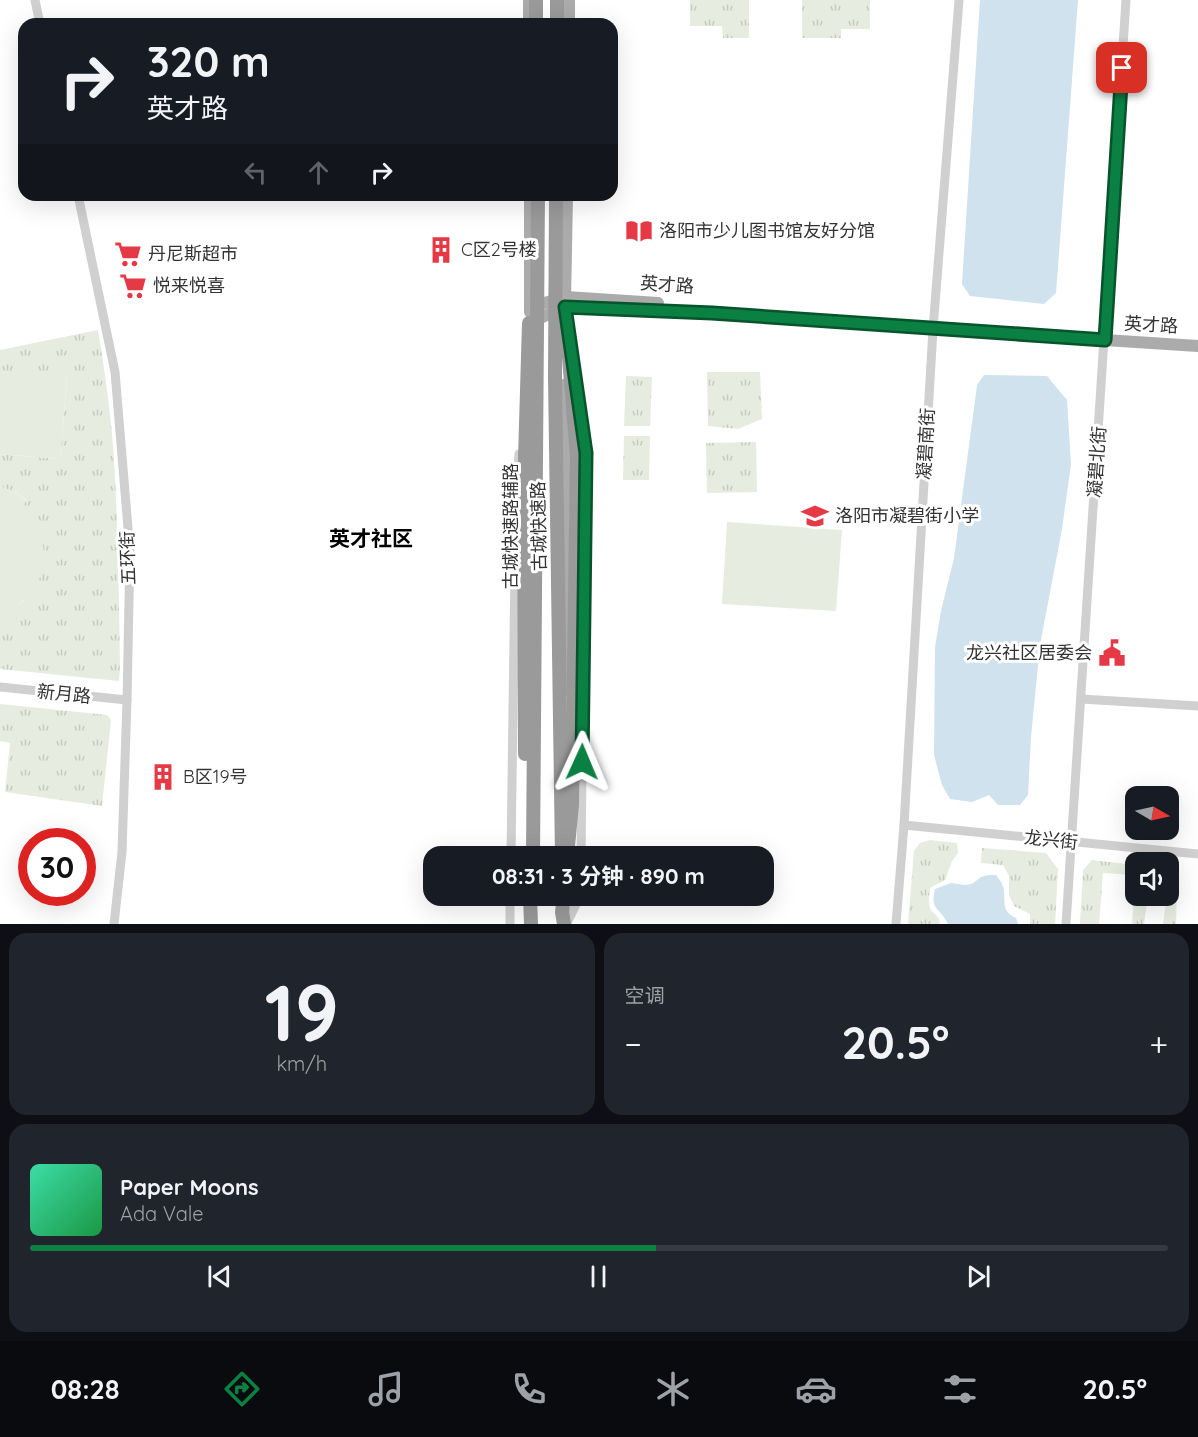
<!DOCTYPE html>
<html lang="zh">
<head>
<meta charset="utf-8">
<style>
	:root { --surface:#171b24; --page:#20242c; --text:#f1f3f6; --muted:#9ea1a6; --line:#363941; --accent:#0b8043 }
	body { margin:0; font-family:Quicksand,"Noto Sans SC",sans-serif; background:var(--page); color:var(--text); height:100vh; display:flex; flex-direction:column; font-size:22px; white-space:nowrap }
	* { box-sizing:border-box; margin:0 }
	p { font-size:20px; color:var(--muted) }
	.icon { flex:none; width:33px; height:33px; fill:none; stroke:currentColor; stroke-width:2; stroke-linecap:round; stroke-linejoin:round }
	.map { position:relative; height:924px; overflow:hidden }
	.panel { display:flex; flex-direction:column; gap:9px; padding:9px; background:#0d0f14; flex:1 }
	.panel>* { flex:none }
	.hud { position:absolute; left:18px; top:18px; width:600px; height:183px; border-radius:18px; box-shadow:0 6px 24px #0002; background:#171b24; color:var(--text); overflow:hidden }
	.needle { width:39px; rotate:99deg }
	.tools { position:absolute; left:1125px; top:786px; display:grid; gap:12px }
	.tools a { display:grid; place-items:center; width:54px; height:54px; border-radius:12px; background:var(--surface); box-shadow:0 6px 24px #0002; font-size:30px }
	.speed { position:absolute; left:18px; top:828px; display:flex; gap:12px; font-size:30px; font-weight:700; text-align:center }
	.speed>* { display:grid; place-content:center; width:78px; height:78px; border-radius:50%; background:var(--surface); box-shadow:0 6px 24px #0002; line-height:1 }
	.speed .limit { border:9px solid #d22; background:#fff; color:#111 }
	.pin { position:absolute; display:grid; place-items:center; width:51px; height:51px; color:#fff; margin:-26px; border-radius:12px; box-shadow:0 3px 9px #0006 }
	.me { position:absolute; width:66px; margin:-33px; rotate:1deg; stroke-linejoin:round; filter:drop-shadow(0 0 4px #0008) }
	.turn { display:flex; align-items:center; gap:21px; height:126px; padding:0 30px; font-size:27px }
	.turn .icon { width:78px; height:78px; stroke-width:2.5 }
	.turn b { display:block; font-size:42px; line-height:51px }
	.lanes { display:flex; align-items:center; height:57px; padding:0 30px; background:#0003; justify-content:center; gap:30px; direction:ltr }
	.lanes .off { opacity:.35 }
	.big { font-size:45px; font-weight:700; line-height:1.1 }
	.panel .card { flex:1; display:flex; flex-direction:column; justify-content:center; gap:9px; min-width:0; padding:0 21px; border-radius:18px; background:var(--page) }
	.panel .dial { align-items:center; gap:0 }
	.dial b { font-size:78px; line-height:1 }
	.song { display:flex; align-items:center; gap:18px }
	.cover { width:72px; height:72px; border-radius:9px; background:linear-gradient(135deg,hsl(160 70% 55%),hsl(140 70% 35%)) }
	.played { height:6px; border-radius:3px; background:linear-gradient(90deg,var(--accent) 55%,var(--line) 55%) }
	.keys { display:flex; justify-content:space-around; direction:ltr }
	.heat { display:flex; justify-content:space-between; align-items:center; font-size:33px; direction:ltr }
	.panel .tiles { flex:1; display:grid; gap:9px; grid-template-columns:1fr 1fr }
	.card:last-child { grid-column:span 2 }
	.trip { position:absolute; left:423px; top:846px; width:351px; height:60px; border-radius:18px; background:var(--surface); box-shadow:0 6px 24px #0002; font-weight:700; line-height:60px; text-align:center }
	.menu { display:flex; height:96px; justify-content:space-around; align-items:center; background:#090b0e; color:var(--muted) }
	.menu .icon { width:42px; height:42px }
	.menu .active { color:var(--accent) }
	.menu b { font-size:27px; color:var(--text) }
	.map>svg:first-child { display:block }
	.grass { fill:url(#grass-tufts) }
	.pitch { fill:#e6ecdf }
	.water { fill:#cfe2ee }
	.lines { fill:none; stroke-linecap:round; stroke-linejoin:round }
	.minor { stroke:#d0d0d0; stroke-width:9 }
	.major { stroke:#ababab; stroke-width:12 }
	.highway { stroke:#9a9a9a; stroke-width:14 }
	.highway-bridge { stroke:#9a9a9a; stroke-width:14 }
	.route-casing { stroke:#07532c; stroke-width:15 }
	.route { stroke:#0b8043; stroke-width:10 }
	.labels { text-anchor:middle; stroke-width:6; stroke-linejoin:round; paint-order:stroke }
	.poi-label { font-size:18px; fill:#333; stroke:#fff; text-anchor:start }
	.street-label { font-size:18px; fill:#333; stroke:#fff }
	.quarter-label { font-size:21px; font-weight:bold; fill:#000; stroke:#fff }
</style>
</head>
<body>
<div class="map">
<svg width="1198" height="924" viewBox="0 0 1198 924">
	<defs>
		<pattern id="grass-tufts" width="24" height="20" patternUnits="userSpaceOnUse" patternTransform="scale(1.5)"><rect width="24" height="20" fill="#e6ecdf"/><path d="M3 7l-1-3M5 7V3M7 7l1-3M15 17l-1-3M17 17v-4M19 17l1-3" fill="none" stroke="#c6cbc0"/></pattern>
	</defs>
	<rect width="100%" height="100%" fill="#fff"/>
	<g class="grass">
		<path d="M690,0H749V38H723L722,26H690Z"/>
		<path d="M802,0H870V29H841V38H802Z"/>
		<path d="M98,330C105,372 111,415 114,458C118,527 119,596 120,666L119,681L0,669V624L3,623L12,608L24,601L31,516L21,507L27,500L16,493L0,486V454L60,459L67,379L0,372V350Z"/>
		<path d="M707,372H760L762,419L738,429L708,426Z"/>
		<path d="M626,376L652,377L650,426H624Z"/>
		<path d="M624,436H650L649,480H623Z"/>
		<path d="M756,442L757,492L707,493L706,443Z"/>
		<path d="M0,704L107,715L111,720L102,806L5,792L10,743L0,741Z"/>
		<path d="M930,840L957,843L958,853L952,861L945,880L930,888C929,894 928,904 931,910C936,917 939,914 940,924H908L914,851L920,843Z"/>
		<path d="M982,848L1046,853L1058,869L1055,924H1030V914L1014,906L1009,895V876L1003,865L981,863Z"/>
		<path d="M1092,860L1135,865V875L1103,873L1099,924H1080L1083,870Z"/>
		<path d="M1135,884L1136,896H1148L1144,924H1132Z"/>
		<path d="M1177,890L1176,924H1163L1167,896H1168L1169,892Z"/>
	</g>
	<g class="pitch">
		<path d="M0,372L67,378L60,459L0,454Z"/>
		<path d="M0,486L16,493L27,501L21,507C25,510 29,514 32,517C48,539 48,572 31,594C26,600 19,604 12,608L16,618L0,624Z"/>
		<path d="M727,522L842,530L836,611L722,604Z"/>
	</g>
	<g class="water">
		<path d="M980,0H1078L1056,293L1044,304L970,296L962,284Z"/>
		<path d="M984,375L1047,376L1067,400L1071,464L1062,529L1040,645L1031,737L1028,795L1020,805H998L989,795L972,802L950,799L942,785L934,755L935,647L941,611L954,558L977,385Z"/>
		<path d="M988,875H996C998,878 1001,881 1002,884C1008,897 998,910 1016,918L1018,924H948C939,906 930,911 935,889L951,883L965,885L972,884L981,877Z"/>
	</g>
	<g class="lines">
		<g class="minor">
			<path d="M35,0L40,24"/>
			<path d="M78,195L115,372L130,552L127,700L122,852L114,924"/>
			<path d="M578,398L586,453L581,856"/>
			<path d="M0,687L127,700"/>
			<path d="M1081,699L1198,706"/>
			<path d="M904,825L1198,854"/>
			<path d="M511,856L516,491L519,454"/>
			<path d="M567,923L580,896"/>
			<path d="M510,924V896"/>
			<path d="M896,924L904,825L933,329L959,0"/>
			<path d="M1066,924L1126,0"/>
		</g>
		<g class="major">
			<path d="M529,0V24"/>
			<path d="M569,24V0"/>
			<path d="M530,195V312"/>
			<path d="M565,303L567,195"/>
			<path d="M530,307L566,297L658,303"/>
			<path d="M531,322L565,307L712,313L933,329L1198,346"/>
			<path d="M566,384V690"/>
		</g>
		<g class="highway">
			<path d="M536,0V24"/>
			<path d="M557,24V0"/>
			<path d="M565,307L577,457L572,805L567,856"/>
			<path d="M524,492L529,323"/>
			<path d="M530,896L531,924"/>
			<path d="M564,896L562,912L564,924"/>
		</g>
		<g class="highway-bridge">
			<path d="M556,195L555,378L562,856"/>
			<path d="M524,492L525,754"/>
			<path d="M533,856L538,195"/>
		</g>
	</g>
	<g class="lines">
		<defs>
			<path id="route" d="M582,762L586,453L565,307L712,313L1105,340L1122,68"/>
		</defs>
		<use href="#route" class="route-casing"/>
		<use href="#route" class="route"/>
	</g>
	<defs>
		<symbol id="library-bare" viewBox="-9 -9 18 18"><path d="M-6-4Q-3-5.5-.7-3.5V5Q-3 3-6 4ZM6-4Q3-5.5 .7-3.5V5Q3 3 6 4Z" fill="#e63946" stroke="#fff" stroke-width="2.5" paint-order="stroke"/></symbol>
		<symbol id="building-bare" viewBox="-9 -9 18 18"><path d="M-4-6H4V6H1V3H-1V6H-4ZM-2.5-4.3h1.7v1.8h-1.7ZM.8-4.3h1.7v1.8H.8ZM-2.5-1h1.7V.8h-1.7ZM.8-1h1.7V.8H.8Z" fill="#e63946" stroke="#fff" stroke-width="2.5" paint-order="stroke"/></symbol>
		<symbol id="supermarket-bare" viewBox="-9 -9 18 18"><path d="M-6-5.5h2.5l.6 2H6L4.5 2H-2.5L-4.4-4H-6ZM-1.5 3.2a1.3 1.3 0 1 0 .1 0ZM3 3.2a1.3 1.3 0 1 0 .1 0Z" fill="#e63946" stroke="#fff" stroke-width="2.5" paint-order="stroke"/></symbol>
		<symbol id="school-bare" viewBox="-9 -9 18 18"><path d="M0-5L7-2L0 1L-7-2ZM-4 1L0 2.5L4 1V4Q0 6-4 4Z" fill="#e63946" stroke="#fff" stroke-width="2.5" paint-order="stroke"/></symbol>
		<symbol id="civic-bare" viewBox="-9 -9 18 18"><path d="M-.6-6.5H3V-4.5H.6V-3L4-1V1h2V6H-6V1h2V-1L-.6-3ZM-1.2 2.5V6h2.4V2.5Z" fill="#e63946" stroke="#fff" stroke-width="2.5" paint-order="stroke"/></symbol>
	</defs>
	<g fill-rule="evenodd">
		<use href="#library-bare" x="620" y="212" width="38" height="38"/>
		<use href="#building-bare" x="422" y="231" width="38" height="38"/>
		<use href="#supermarket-bare" x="109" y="235" width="38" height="38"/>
		<use href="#supermarket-bare" x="114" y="267" width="38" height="38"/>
		<use href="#school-bare" x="796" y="497" width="38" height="38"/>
		<use href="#civic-bare" x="1093" y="634" width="38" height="38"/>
		<use href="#building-bare" x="144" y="758" width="38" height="38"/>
	</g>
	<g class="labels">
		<g class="poi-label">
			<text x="659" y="237">洛阳市少儿图书馆友好分馆</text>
			<text x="461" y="256">C区2号楼</text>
			<text x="148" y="260">丹尼斯超市</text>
			<text x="153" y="292">悦来悦喜</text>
			<text x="835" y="522">洛阳市凝碧街小学</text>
			<text x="1092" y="659" text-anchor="end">龙兴社区居委会</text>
			<text x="183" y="783">B区19号</text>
		</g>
		<g class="street-label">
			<text transform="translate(667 285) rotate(4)" y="6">英才路</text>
			<text transform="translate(1151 325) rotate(3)" y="6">英才路</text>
			<text transform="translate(926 444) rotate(-87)" y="6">凝碧南街</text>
			<text transform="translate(1097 462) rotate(-86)" y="6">凝碧北街</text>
			<text transform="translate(511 526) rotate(-90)" y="6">古城快速路辅路</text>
			<text transform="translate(539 526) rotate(-91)" y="6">古城快速路</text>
			<text transform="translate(128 558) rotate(-92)" y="6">五环街</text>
			<text transform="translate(64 694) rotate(6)" y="6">新月路</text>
			<text transform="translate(1051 840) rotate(6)" y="6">龙兴街</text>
		</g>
		<g class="quarter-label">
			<text x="371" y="546">英才社区</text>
		</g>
	</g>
</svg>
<div class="tools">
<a><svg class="needle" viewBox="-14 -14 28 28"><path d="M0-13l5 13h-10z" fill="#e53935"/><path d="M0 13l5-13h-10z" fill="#9ea1a6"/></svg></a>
<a><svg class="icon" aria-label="sound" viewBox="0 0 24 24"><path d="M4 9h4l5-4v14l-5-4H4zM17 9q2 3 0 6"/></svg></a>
</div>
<div class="speed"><div class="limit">30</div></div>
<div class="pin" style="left:1122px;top:68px;background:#d93025"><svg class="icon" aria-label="arrive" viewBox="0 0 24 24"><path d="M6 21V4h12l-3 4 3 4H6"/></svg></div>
<svg class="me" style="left:582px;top:762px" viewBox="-20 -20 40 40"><path d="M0-17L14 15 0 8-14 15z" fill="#0b8043" stroke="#fff" stroke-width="4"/></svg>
<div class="trip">08:31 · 3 分钟 · 890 m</div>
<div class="hud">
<div class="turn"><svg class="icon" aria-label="right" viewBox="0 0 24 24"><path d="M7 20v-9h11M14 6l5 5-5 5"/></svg><div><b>320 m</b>英才路</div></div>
<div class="lanes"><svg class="icon off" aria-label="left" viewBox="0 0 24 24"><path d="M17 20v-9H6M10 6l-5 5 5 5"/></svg><svg class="icon off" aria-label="ahead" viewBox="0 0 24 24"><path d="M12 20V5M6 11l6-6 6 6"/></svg><svg class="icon" aria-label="right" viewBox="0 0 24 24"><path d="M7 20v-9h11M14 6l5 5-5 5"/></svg></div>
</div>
</div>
<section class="panel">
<div class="tiles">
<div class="card dial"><b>19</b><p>km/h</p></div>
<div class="card"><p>空调</p>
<div class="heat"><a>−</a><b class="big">20.5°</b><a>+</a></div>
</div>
<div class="card">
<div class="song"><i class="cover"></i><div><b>Paper Moons</b><p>Ada Vale</p></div></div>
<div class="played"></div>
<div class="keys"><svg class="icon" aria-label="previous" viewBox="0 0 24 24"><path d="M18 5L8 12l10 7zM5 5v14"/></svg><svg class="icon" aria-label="pause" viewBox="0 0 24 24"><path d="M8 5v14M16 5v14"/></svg><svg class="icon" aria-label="next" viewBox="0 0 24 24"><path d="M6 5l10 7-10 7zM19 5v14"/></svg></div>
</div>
</div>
</section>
<nav class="menu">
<b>08:28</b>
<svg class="icon active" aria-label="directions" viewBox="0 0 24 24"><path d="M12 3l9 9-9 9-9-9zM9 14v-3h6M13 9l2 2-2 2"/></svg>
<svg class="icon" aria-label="music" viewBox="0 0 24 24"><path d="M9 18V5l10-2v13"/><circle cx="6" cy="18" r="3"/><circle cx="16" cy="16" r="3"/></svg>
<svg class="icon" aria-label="phone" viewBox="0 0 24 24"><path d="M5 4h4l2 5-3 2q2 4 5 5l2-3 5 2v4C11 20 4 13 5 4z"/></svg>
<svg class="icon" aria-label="climate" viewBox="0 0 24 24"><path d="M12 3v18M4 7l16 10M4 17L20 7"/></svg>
<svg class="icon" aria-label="car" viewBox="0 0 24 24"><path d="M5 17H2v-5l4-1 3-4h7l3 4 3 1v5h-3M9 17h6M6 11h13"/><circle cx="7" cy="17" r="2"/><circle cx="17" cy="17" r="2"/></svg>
<svg class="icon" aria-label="filters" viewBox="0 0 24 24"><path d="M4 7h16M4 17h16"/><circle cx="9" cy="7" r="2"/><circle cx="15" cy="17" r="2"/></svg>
<b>20.5°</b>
</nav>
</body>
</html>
